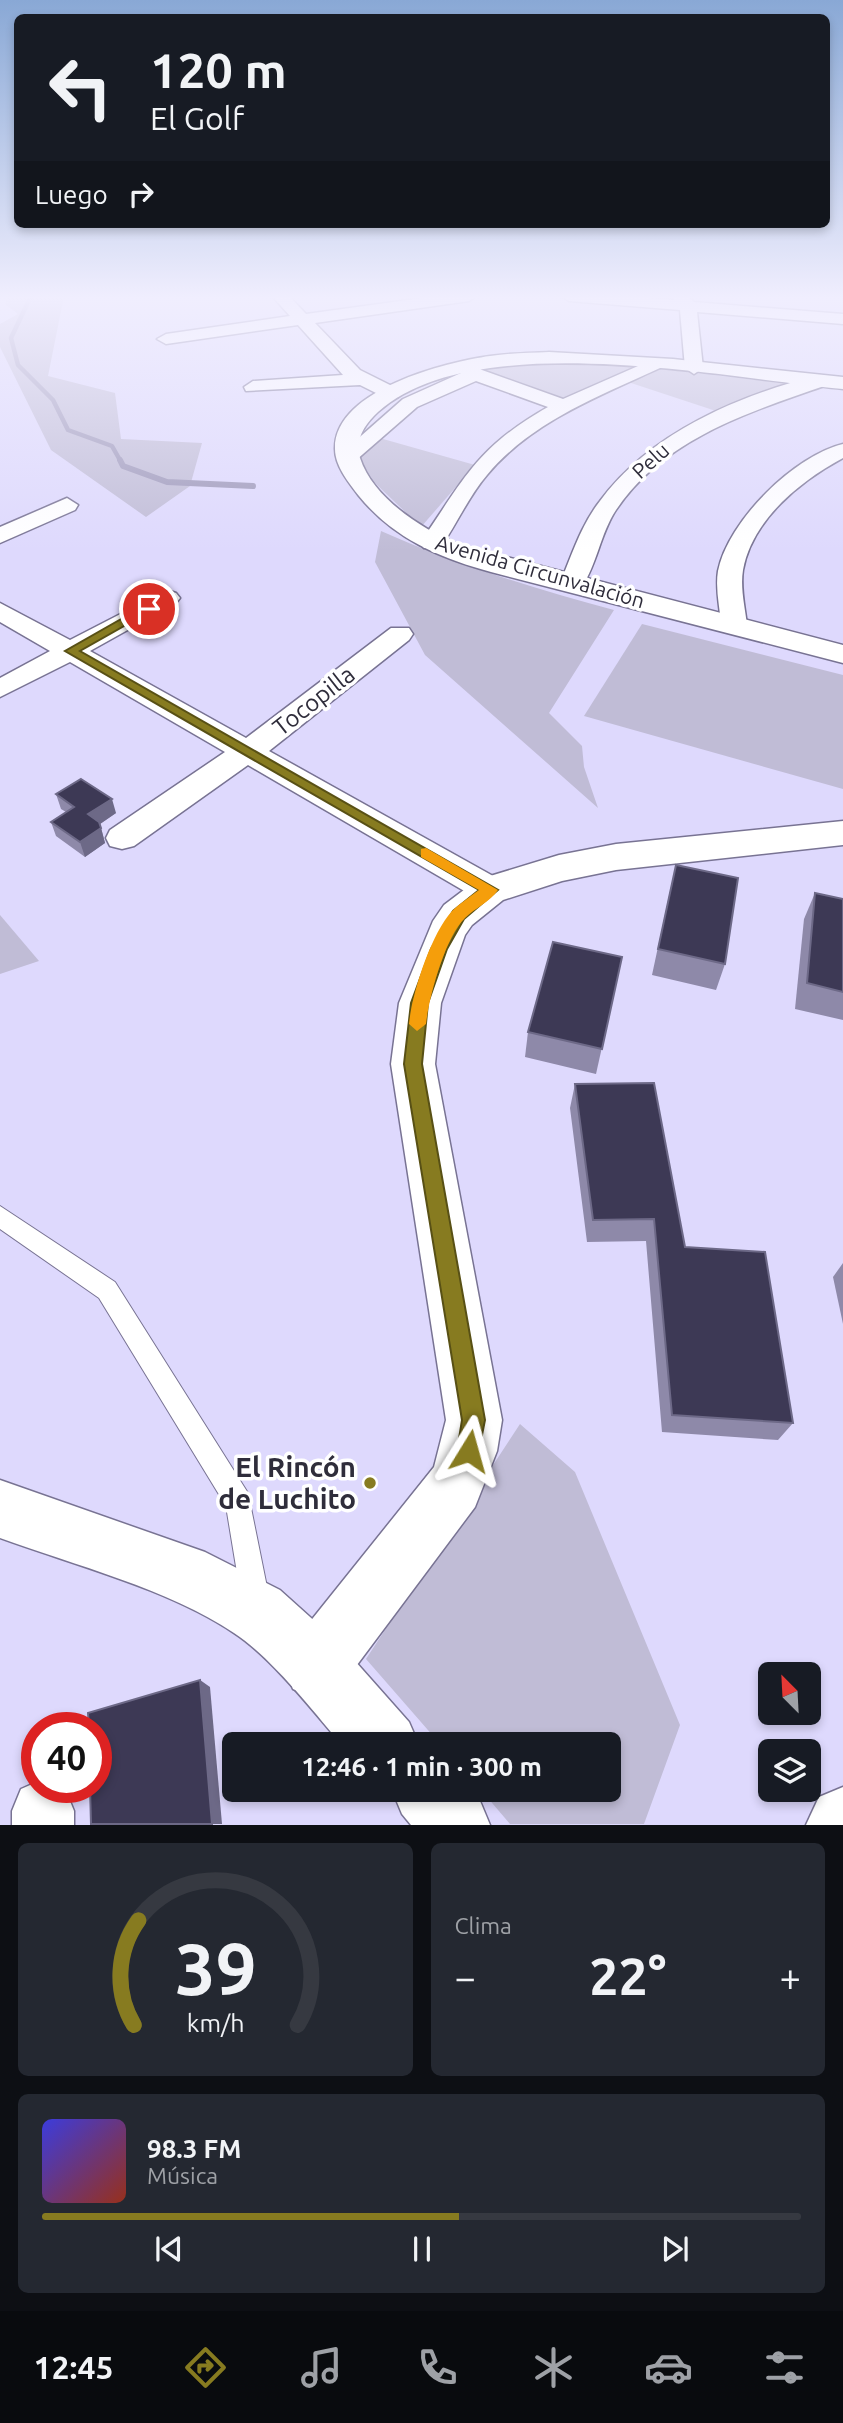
<!DOCTYPE html>
<html lang="es">
<head>
<meta charset="utf-8">
<style>
	:root { --surface:#171b24; --page:#242831; --text:#f1f3f6; --muted:#9ea1a6; --line:#363941; --accent:#877b20 }
	body { margin:0; font-family:Ubuntu,sans-serif; background:var(--page); color:var(--text); height:100vh; display:flex; flex-direction:column; font-size:26px; white-space:nowrap }
	* { box-sizing:border-box; margin:0 }
	p { font-size:23px; color:var(--muted) }
	.icon { flex:none; width:38px; height:38px; fill:none; stroke:currentColor; stroke-width:2; stroke-linecap:round; stroke-linejoin:round }
	.map { position:relative; height:1825px; overflow:hidden }
	.drawer { display:flex; flex-direction:column; gap:18px; padding:18px; background:#0d0f14; flex:1 }
	.drawer>* { flex:none }
	.top-card { position:absolute; left:14px; top:14px; width:816px; height:214px; border-radius:10px; box-shadow:0 4px 10px #0003; background:#171b24; color:var(--text); overflow:hidden }
	.needle { width:46px; rotate:336deg }
	.controls { position:absolute; left:758px; top:1662px; display:grid; gap:14px }
	.controls a { display:grid; place-items:center; width:63px; height:63px; border-radius:10px; background:var(--surface); box-shadow:0 4px 10px #0003; font-size:35px }
	.speed { position:absolute; left:21px; top:1712px; display:flex; gap:14px; font-size:35px; font-weight:700; text-align:center }
	.speed>* { display:grid; place-content:center; width:91px; height:91px; border-radius:50%; background:var(--surface); box-shadow:0 4px 10px #0003; line-height:1 }
	.speed .limit { border:10px solid #d22; background:#fff; color:#111 }
	.pin { position:absolute; display:grid; place-items:center; width:60px; height:60px; color:#fff; margin:-30px; border:4px solid #fff; border-radius:50%; box-shadow:0 2px 7px #0007 }
	.me { position:absolute; width:77px; margin:-38px; rotate:8deg; stroke-linejoin:round; filter:drop-shadow(0 0 5px #0008) }
	.turn { display:flex; align-items:center; gap:24px; height:147px; padding:0 21px; font-size:32px }
	.turn .icon { width:91px; height:91px; stroke-width:2.5 }
	.turn b { display:block; font-size:49px; line-height:60px }
	.then { display:flex; align-items:center; height:66px; padding:0 21px; background:#0003; gap:14px; font-size:26px }
	.big { font-size:52px; font-weight:700; line-height:1.1 }
	.drawer .widget { flex:1; display:flex; flex-direction:column; justify-content:center; gap:10px; min-width:0; padding:0 24px; border-radius:10px; background:var(--page) }
	.drawer .dial { align-items:center; gap:0 }
	.dial svg { height:182px; overflow:visible; fill:none; stroke:var(--line); stroke-width:7; stroke-linecap:round; text-anchor:middle }
	.dial text { fill:var(--text); stroke:none }
	.song { display:flex; align-items:center; gap:21px }
	.cover { width:84px; height:84px; border-radius:10px; background:linear-gradient(135deg,hsl(240 70% 55%),hsl(10 70% 35%)) }
	.played { height:7px; border-radius:4px; background:linear-gradient(90deg,var(--accent) 55%,var(--line) 55%) }
	.keys { display:flex; justify-content:space-around; direction:ltr }
	.heat { display:flex; justify-content:space-between; align-items:center; font-size:38px; direction:ltr }
	.drawer .tiles { flex:1; display:grid; gap:18px; grid-template-columns:1fr 1fr }
	.widget:last-child { grid-column:span 2 }
	.trip { position:absolute; left:222px; top:1732px; width:399px; height:70px; border-radius:10px; background:var(--surface); box-shadow:0 4px 10px #0003; font-weight:700; line-height:70px; text-align:center }
	.tab-bar { display:flex; height:112px; justify-content:space-around; align-items:center; background:#090b0e; color:var(--muted) }
	.tab-bar .icon { width:49px; height:49px }
	.tab-bar .on { color:var(--accent) }
	.tab-bar b { font-size:32px; color:var(--text) }
	.map>svg:first-child { display:block }
	.green { fill:#c0bcd6 }
	.lines { fill:none; stroke-linecap:round; stroke-linejoin:round }
	.stream-far1 { stroke:#9c97b8; stroke-width:4.5 }
	.stream { stroke:#9c97b8; stroke-width:6 }
	.service-casing { stroke:#787393; stroke-width:2 }
	.minor-casing { stroke:#787393; stroke-width:3 }
	.tertiary-casing { stroke:#787393; stroke-width:3 }
	.secondary-casing { stroke:#787393; stroke-width:3 }
	.service { fill:#fff; fill-rule:evenodd }
	.minor { fill:#fff; fill-rule:evenodd }
	.tertiary { fill:#fff; fill-rule:evenodd }
	.secondary { fill:#fff; fill-rule:evenodd }
	.wall { fill:#8e89a9 }
	.shaded-wall { fill:#6d6987 }
	.building { fill:#3d3955; stroke:#6d6987; stroke-width:2 }
	.route { fill:#877b20; stroke:#585015; stroke-width:2 }
	.slow { fill:#f59e0b }
	.poi-dot { fill:#877b20; stroke:#fff; stroke-width:2.5 }
	.labels { text-anchor:middle; stroke-width:7; stroke-linejoin:round; paint-order:stroke }
	.far-street-label { font-size:21px; fill:#2f2d3b; stroke:#fff }
	.street-label { font-size:24px; fill:#2f2d3b; stroke:#fff }
	.near-poi-label { font-size:28px; font-weight:bold; fill:#2f2d3b; stroke:#fff; text-anchor:end }
</style>
</head>
<body>
<div class="map">
<svg width="843" height="1825" viewBox="0 0 843 1825">
	<rect width="100%" height="100%" fill="#ded9fd"/>
	<g class="green">
		<path d="M8,296H64L48,376L115,393L121,439L202,443L190,486L146,517L51,450L0,347V324L18,314L5,304Z"/>
		<path d="M525,363L643,366L565,403L481,373L484,368Z"/>
		<path d="M652,368L799,385L716,411L625,381Z"/>
		<path d="M376,437L475,465L421,527L375,483L355,453Z"/>
		<path d="M381,531C455,564 535,589 614,610L549,713L582,746L584,767L598,808L425,655L375,562Z"/>
		<path d="M642,624L843,675V789L584,716Z"/>
		<path d="M0,915L39,961L0,974Z"/>
		<path d="M520,1424L575,1472L680,1725L644,1824H510L481,1790H609V1745H441L366,1659Z"/>
	</g>
	<g class="lines">
		<path class="stream-far1" d="M31,296L11,338L18,365L53,400L68,430L112,446L121,462"/>
		<path class="stream" d="M120,460L123,466L167,482L253,486"/>
		<defs>
			<path id="service" d="M0,1206L115,1282L248,1493L269,1597L265,1607L255,1611L245,1607L241,1597L226,1506L99,1298L0,1229Z"/>
			<g id="minor">
				<path d="M272,296H289L306,314L437,296H477L469,301L315,323L360,370L398,389L401,393L398,397H384L360,385L246,391L244,387L253,381L343,375L298,325L166,344L157,339L166,334L290,316Z"/>
				<path d="M561,296H622L675,300L672,296H688L694,302L843,314V324L697,312L703,368L694,374L685,368L680,310L569,301Z"/>
				<path d="M654,359L660,360L663,364L660,368C599,396 531,422 487,475C468,497 457,524 440,548H424L420,543C464,479 477,447 548,407L476,381L417,407L355,461H341L337,457L403,399L461,373L455,367L458,363H470L482,370L563,399Z"/>
				<path d="M820,375L829,381L827,385C750,412 664,438 616,510C600,534 597,565 581,588H563L560,583C572,555 581,525 600,501C650,433 739,395 820,375Z"/>
				<path d="M843,444V458C800,481 752,520 743,570C740,588 745,607 747,625L743,631H725L721,625C720,607 715,589 718,571C728,521 794,456 843,444Z"/>
				<path d="M67,498L78,505L75,510L0,543V527Z"/>
				<path d="M167,590L176,593L180,598L176,603L90,651L246,738L391,628H409L413,634L409,640L269,751L502,881L507,890L502,899L490,903L478,899L248,765L134,846L122,849L110,846L106,838L110,830L225,752L70,662L0,697V678L50,651L0,622V603L70,640Z"/>
				<path d="M37,1782V1787L65,1789L74,1811V1825H12V1811L21,1789Z"/>
			</g>
			<g id="tertiary">
				<path d="M549,352L673,359L843,377V389C723,378 473,326 378,412C365,424 354,440 360,458C373,498 421,528 457,544L843,645V663L491,572C440,558 394,539 359,496C349,483 335,466 335,449C334,390 446,362 490,356C510,353 530,353 549,352Z"/>
				<path d="M843,821V845L616,870L562,881L503,900L472,925L465,935L441,1003L435,1064L502,1420L497,1451L475,1507L339,1689L316,1698L293,1689L284,1666L293,1643L434,1467L446,1420L391,1064L399,1003L433,921L444,905L477,880L559,855L616,844Z"/>
			</g>
			<g id="secondary">
				<path d="M0,1480L205,1552L280,1590L339,1643L409,1722L419,1745H342C313,1711 271,1657 234,1633C169,1589 74,1565 0,1538Z"/>
				<path d="M843,1787V1825H806L819,1797Z"/>
				<path d="M392,1790H471L480,1801L490,1825H411L402,1814Z"/>
			</g>
		</defs>
		<use href="#service" class="service-casing"/>
		<use href="#minor" class="minor-casing"/>
		<use href="#tertiary" class="tertiary-casing"/>
		<use href="#secondary" class="secondary-casing"/>
		<use href="#service" class="service"/>
		<use href="#minor" class="minor"/>
		<use href="#tertiary" class="tertiary"/>
		<use href="#secondary" class="secondary"/>
	</g>
	<g class="wall">
		<path d="M56,794L116,813L100,824L105,843L85,857L56,836L51,822L66,812L61,809Z"/>
		<path d="M676,865L725,964L716,990L652,975L670,891Z"/>
		<path d="M815,893L843,899V1020L795,1009L804,919Z"/>
		<path d="M622,957L596,1074L525,1057L528,1032Z"/>
		<path d="M575,1084L685,1247L793,1423L778,1440L662,1432L646,1241L587,1242L570,1108Z"/>
		<path d="M843,1263V1324L833,1277Z"/>
	</g>
	<g class="shaded-wall">
		<path d="M112,799L116,813L100,824L105,843L85,857L80,842L88,814Z"/>
		<path d="M200,1680L210,1687L222,1824H212Z"/>
	</g>
	<g class="building">
		<path d="M81,779L112,799L88,814L99,822L101,828L80,842L51,822L74,807L56,794Z"/>
		<path d="M676,865L738,878L725,964L658,949Z"/>
		<path d="M815,893L843,899V992L807,983Z"/>
		<path d="M553,942L622,957L602,1049L528,1032Z"/>
		<path d="M654,1083L685,1247L765,1252L793,1423L672,1415L654,1219L593,1220L575,1084Z"/>
		<path d="M200,1680L212,1824H91L90,1787H96V1727H89L88,1713Z"/>
	</g>
	<linearGradient id="sky" x2="0" y2="1"><stop stop-color="#89a8d5"/><stop offset="0.54" stop-color="#f0eefe"/><stop offset="1" stop-color="#f0eefe" stop-opacity="0"/></linearGradient>
	<rect width="843" height="551" fill="url(#sky)"/>
	<path class="route" d="M144,606L154,609L80,651L498,890L464,919L447,949L428,1003L422,1064L485,1420L477,1460L469,1463L461,1460L457,1451L462,1420L404,1064L411,1003L431,949L453,911L479,890L65,651Z"/>
	<path class="slow" d="M426,848L498,890C490,902 475,908 465,918C445,937 429,997 426,1024L417,1031L409,1024C412,993 431,934 452,911C460,903 470,897 479,890L421,857V849Z"/>
	<circle class="poi-dot" cx="370" cy="1483" r="7"/>
	<g class="labels">
		<g class="far-street-label">
			<text transform="translate(651 461) rotate(-42)" y="7">Pelu</text>
			<text transform="translate(540 572) rotate(16)" y="7">Avenida Circunvalación</text>
		</g>
		<g class="street-label">
			<text transform="translate(314 701) rotate(-38)" y="8">Tocopilla</text>
		</g>
		<g class="near-poi-label">
			<text x="356" y="1477">El Rincón<tspan x="356" dy="32">de Luchito</tspan></text>
		</g>
	</g>
</svg>
<div class="controls">
<a><svg class="needle" viewBox="-14 -14 28 28"><path d="M0-13l5 13h-10z" fill="#e53935"/><path d="M0 13l5-13h-10z" fill="#9ea1a6"/></svg></a>
<a><svg class="icon" aria-label="layers" viewBox="0 0 24 24"><path d="M12 4l9 5-9 5-9-5zM3 14l9 5 9-5"/></svg></a>
</div>
<div class="speed"><div class="limit">40</div></div>
<div class="pin" style="left:149px;top:609px;background:#d93025"><svg class="icon" aria-label="arrive" viewBox="0 0 24 24"><path d="M6 21V4h12l-3 4 3 4H6"/></svg></div>
<svg class="me" style="left:469px;top:1451px" viewBox="-20 -20 40 40"><path d="M0-17L14 15 0 8-14 15z" fill="#877b20" stroke="#fff" stroke-width="4"/></svg>
<div class="trip">12:46 · 1 min · 300 m</div>
<div class="top-card">
<div class="turn"><svg class="icon" aria-label="left" viewBox="0 0 24 24"><path d="M17 20v-9H6M10 6l-5 5 5 5"/></svg><div><b>120 m</b>El Golf</div></div>
<div class="then">Luego<svg class="icon" aria-label="right" viewBox="0 0 24 24"><path d="M7 20v-9h11M14 6l5 5-5 5"/></svg></div>
</div>
</div>
<section class="drawer">
<div class="tiles">
<div class="widget dial"><svg viewBox="0 0 100 80">
<path d="M14 69A42 42 0 1 1 86 69"/>
<path d="M14 69A42 42 0 0 1 16 23" stroke="#877b20"/>
<text x="50" y="56" font-size="32" font-weight="700">39</text>
<text x="50" y="72" font-size="11">km/h</text>
</svg></div>
<div class="widget"><p>Clima</p>
<div class="heat"><a>−</a><b class="big">22°</b><a>+</a></div>
</div>
<div class="widget">
<div class="song"><i class="cover"></i><div><b>98.3 FM</b><p>Música</p></div></div>
<div class="played"></div>
<div class="keys"><svg class="icon" aria-label="previous" viewBox="0 0 24 24"><path d="M18 5L8 12l10 7zM5 5v14"/></svg><svg class="icon" aria-label="pause" viewBox="0 0 24 24"><path d="M8 5v14M16 5v14"/></svg><svg class="icon" aria-label="next" viewBox="0 0 24 24"><path d="M6 5l10 7-10 7zM19 5v14"/></svg></div>
</div>
</div>
</section>
<nav class="tab-bar">
<b>12:45</b>
<svg class="icon on" aria-label="directions" viewBox="0 0 24 24"><path d="M12 3l9 9-9 9-9-9zM9 14v-3h6M13 9l2 2-2 2"/></svg>
<svg class="icon" aria-label="music" viewBox="0 0 24 24"><path d="M9 18V5l10-2v13"/><circle cx="6" cy="18" r="3"/><circle cx="16" cy="16" r="3"/></svg>
<svg class="icon" aria-label="phone" viewBox="0 0 24 24"><path d="M5 4h4l2 5-3 2q2 4 5 5l2-3 5 2v4C11 20 4 13 5 4z"/></svg>
<svg class="icon" aria-label="climate" viewBox="0 0 24 24"><path d="M12 3v18M4 7l16 10M4 17L20 7"/></svg>
<svg class="icon" aria-label="car" viewBox="0 0 24 24"><path d="M5 17H2v-5l4-1 3-4h7l3 4 3 1v5h-3M9 17h6M6 11h13"/><circle cx="7" cy="17" r="2"/><circle cx="17" cy="17" r="2"/></svg>
<svg class="icon" aria-label="filters" viewBox="0 0 24 24"><path d="M4 7h16M4 17h16"/><circle cx="9" cy="7" r="2"/><circle cx="15" cy="17" r="2"/></svg>
</nav>
</body>
</html>
